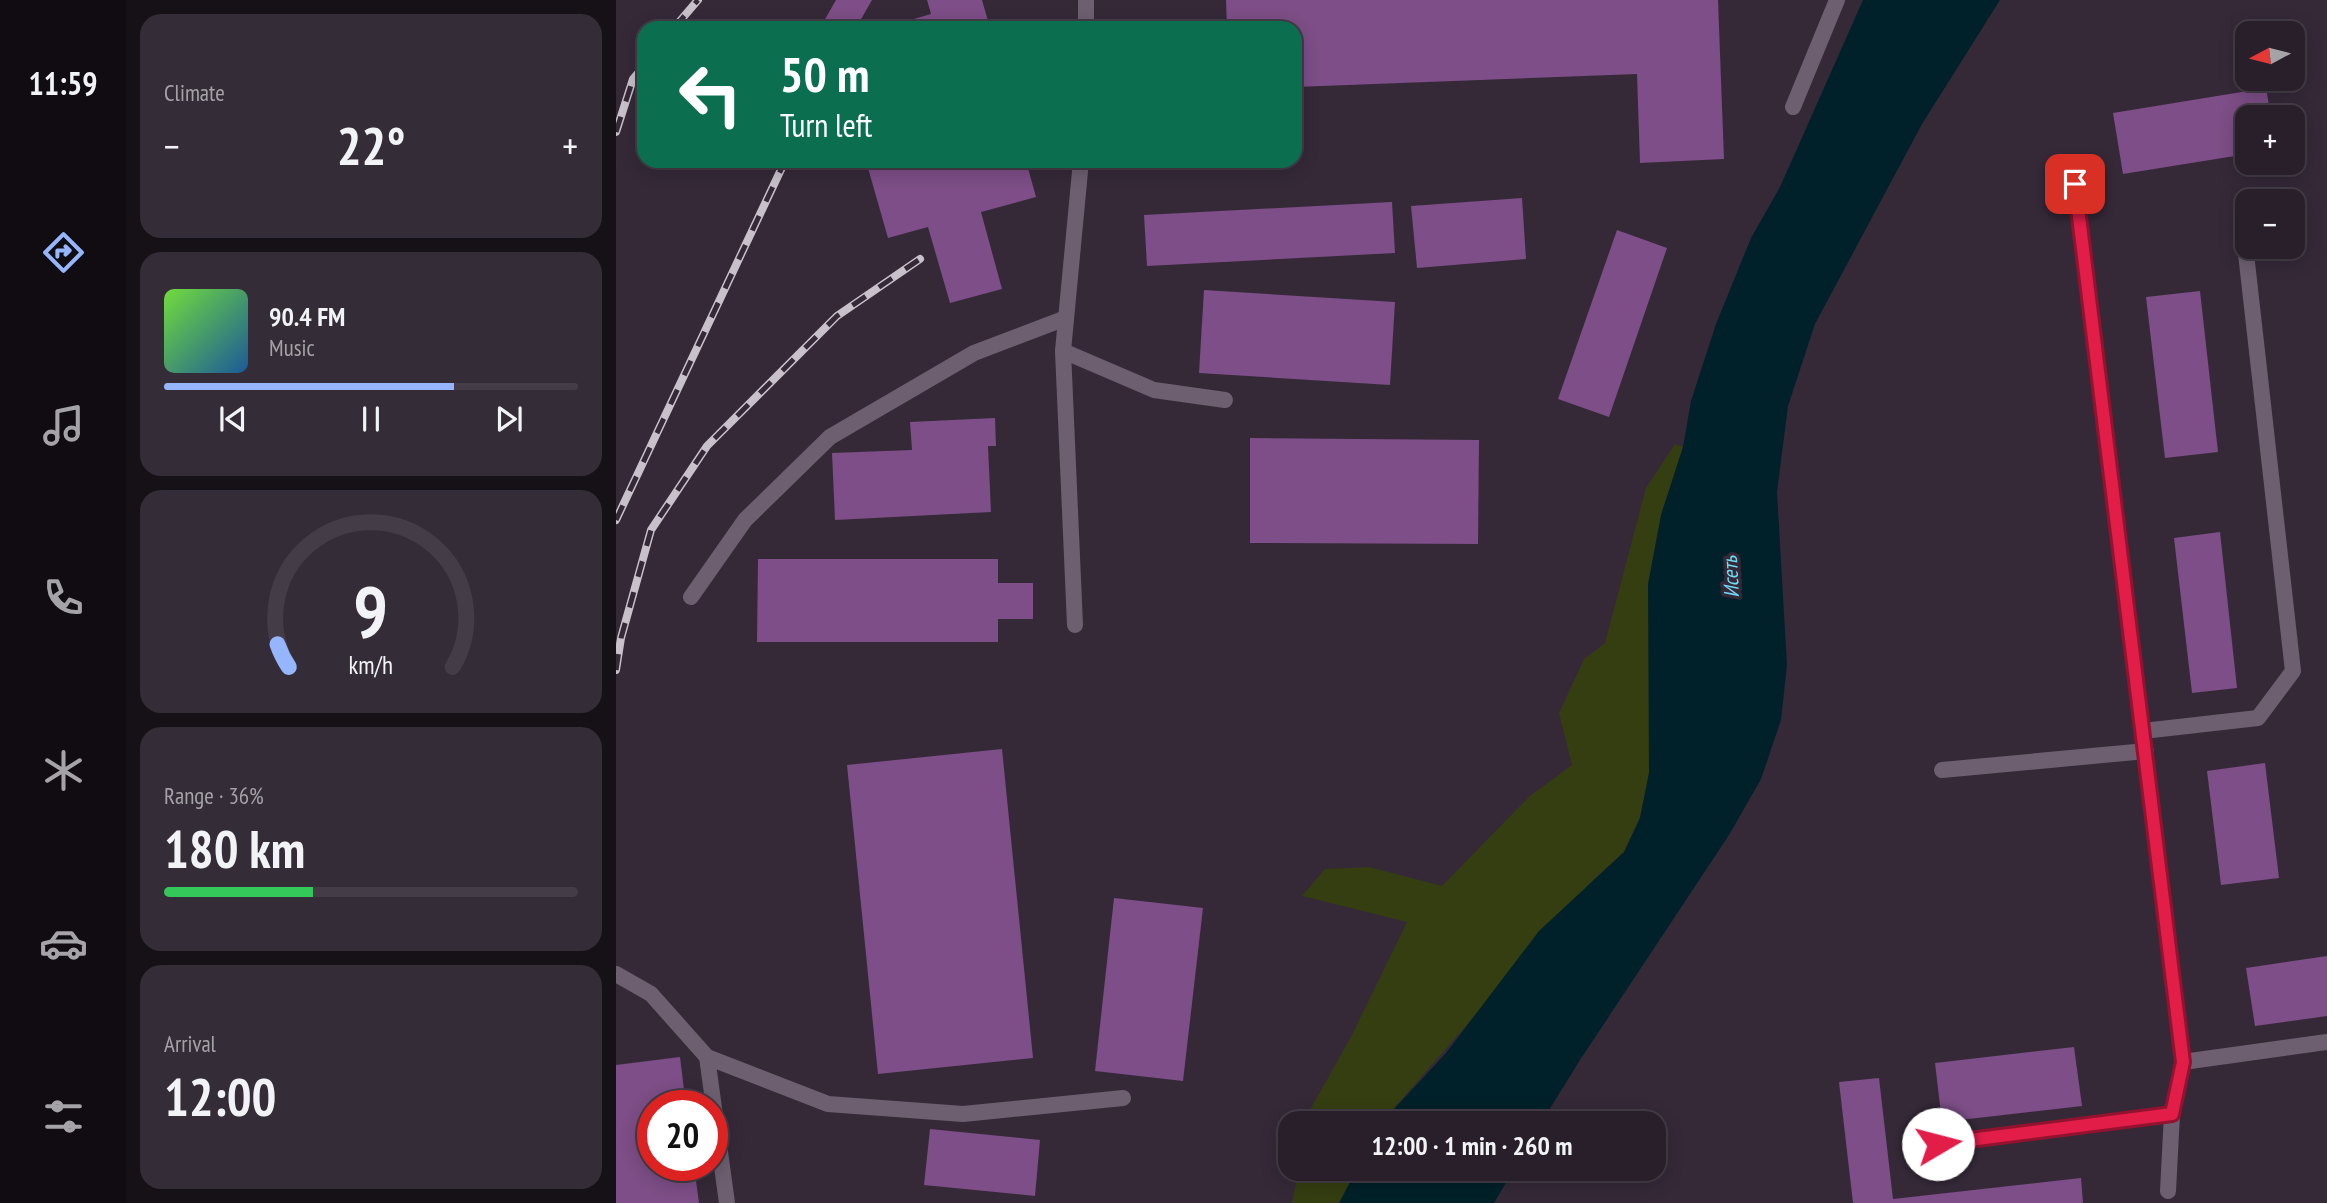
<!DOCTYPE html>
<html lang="en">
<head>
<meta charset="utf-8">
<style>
	:root { --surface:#281f2a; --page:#342c36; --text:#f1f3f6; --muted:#a5a2a8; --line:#443d47; --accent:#95b6fd }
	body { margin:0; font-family:"PT Sans Narrow",sans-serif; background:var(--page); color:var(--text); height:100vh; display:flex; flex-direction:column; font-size:26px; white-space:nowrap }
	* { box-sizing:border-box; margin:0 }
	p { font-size:23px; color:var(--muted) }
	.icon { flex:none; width:38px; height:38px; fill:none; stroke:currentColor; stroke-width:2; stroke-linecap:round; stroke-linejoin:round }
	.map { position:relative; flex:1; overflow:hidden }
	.sheet { display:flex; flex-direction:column; gap:14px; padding:14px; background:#161117; width:490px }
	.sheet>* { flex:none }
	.banner { position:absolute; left:21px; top:21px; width:665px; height:147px; border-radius:21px; box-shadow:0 4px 18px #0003,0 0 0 2px var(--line); background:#0b6e4f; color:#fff; overflow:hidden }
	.needle { width:46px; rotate:263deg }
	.tools { position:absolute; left:1619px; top:21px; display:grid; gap:14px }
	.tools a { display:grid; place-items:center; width:70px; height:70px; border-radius:14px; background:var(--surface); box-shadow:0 4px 18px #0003,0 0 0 2px var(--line); font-size:35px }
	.speed { position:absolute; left:21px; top:1090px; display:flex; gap:14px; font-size:35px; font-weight:700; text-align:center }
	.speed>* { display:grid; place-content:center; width:91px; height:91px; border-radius:50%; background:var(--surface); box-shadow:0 4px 18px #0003,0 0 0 2px var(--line); line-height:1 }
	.speed .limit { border:10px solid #d22; background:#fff; color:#111 }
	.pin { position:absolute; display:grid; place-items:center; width:60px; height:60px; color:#fff; margin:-30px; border-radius:14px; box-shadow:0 4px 10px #0006 }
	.me { position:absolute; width:77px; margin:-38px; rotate:82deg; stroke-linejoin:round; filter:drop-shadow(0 0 5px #0008) }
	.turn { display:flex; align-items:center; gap:24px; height:147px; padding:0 28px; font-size:32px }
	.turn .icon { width:91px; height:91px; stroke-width:2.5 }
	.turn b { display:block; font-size:49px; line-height:60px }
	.big { font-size:52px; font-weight:700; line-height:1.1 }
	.sheet .card { flex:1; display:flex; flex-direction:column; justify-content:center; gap:10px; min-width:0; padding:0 24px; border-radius:21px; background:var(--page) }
	.sheet .dial { align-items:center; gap:0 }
	.dial svg { height:182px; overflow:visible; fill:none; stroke:var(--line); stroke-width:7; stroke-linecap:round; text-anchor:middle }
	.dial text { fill:var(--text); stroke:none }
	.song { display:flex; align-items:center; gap:21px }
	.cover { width:84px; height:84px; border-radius:10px; background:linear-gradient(135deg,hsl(100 70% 55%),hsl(210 70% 35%)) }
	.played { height:7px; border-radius:4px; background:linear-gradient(90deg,var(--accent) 70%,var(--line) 70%) }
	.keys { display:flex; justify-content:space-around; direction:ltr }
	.heat { display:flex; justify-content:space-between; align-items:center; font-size:38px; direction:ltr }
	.charge { height:10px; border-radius:5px; background:linear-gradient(90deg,#34c759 36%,var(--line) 0) }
	.trip { position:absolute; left:662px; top:1111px; width:388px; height:70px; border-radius:21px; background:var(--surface); box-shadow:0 4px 18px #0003,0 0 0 2px var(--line); font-weight:700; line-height:70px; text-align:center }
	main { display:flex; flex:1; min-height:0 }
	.menu { display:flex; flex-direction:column; width:126px; justify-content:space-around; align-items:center; background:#100c11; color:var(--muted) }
	.menu .icon { width:49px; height:49px }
	.menu .current { color:var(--accent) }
	.menu b { font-size:32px; color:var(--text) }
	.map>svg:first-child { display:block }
	.green { fill:#353e11 }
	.water { fill:#002129 }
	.building { fill:#7d4e87 }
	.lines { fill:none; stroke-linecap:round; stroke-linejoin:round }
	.lane { stroke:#6d5f70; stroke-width:16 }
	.rail-casing { stroke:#c8c0cb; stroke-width:8 }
	.rail { stroke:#352938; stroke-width:5; stroke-dasharray:16; stroke-linecap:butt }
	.route-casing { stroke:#92132f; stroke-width:18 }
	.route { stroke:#e11d48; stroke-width:12 }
	.labels { text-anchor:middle; stroke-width:7; stroke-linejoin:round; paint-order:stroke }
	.water-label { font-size:21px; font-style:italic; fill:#6fddf8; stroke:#352938 }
</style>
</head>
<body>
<main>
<nav class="menu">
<b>11:59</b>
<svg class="icon current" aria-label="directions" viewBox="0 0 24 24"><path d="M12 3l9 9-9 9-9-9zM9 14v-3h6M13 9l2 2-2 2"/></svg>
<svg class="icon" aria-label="music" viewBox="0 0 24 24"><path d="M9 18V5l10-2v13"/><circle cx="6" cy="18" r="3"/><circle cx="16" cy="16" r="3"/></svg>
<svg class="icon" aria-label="phone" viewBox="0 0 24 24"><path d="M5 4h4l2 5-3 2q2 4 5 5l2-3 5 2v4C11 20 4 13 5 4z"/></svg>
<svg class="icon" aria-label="climate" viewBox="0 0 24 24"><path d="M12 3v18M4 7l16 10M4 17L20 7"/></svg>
<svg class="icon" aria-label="car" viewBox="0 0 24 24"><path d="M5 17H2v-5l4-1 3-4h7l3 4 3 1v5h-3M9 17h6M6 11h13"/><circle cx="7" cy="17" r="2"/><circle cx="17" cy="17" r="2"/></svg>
<svg class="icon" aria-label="filters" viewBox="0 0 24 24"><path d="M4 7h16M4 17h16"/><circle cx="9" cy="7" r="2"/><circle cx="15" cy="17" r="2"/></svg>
</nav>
<section class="sheet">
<div class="card"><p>Climate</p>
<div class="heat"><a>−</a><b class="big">22°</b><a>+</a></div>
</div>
<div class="card">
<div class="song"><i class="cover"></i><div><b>90.4 FM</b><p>Music</p></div></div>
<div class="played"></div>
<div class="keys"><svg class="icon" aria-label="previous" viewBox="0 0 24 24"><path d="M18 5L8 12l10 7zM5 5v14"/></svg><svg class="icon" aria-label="pause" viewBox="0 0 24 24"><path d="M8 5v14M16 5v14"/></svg><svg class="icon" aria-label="next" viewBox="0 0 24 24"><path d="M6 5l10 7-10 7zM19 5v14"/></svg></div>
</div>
<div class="card dial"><svg viewBox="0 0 100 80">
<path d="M14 69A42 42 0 1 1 86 69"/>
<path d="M14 69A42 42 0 0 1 9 59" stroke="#95b6fd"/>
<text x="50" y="56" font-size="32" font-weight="700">9</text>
<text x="50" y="72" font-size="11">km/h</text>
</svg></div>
<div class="card"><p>Range · 36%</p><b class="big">180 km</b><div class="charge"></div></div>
<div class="card"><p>Arrival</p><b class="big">12:00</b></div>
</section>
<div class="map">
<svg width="1711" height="1203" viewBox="0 0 1711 1203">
	<rect width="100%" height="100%" fill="#352938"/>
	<g class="green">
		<path d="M1059,444L1067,447L1045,515L1033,773L1024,817L1008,852L976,881L765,1123H692L695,1108L735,1037L791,922L686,896L709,869L753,867L826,886L914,796L956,765L943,713L968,659L989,643L1030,488Z"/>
		<path d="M683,1169H741L723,1203H676Z"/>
	</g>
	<g class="water">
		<path d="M1247,0H1384L1306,124L1199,324L1172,406L1161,492L1171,665L1165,720L1145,779L1113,835L964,1060L925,1123H765L830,1053L923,931L1008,852L1024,818L1033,773L1032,584L1045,515L1067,447L1075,401L1100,324L1135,238L1164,187Z"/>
		<path d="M741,1169H898L878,1203H723Z"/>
	</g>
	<g class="building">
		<path d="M220,0H256L240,28H204Z"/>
		<path d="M311,0H366L374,28H267L315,14Z"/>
		<path d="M610,0H1102L1108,159L1024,163L1021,74L679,87V28H611Z"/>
		<path d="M1650,88L1655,117H1631V154L1507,174L1497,113Z"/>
		<path d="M250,161H410L420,197L365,212L386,289L334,303L312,227L272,238Z"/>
		<path d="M906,198L910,259L801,268L795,206Z"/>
		<path d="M776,202L779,253L531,266L528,215Z"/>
		<path d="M1001,230L1051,248L993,417L942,399Z"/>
		<path d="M588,290L779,302L774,385L583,373Z"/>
		<path d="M1584,291L1602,452L1549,458L1530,297Z"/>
		<path d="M379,418L380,446H372L375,512L219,520L216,453L296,450L294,422Z"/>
		<path d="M634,438L863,440L862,544L634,543Z"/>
		<path d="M1604,532L1621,688L1576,693L1558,538Z"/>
		<path d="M142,559H382V583H417V619H382V642H141Z"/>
		<path d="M386,749L417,1058L262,1074L231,765Z"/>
		<path d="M1649,763L1663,878L1605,885L1591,771Z"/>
		<path d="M498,898L587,908L567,1081L479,1071Z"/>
		<path d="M1711,956V1016L1639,1026L1630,968Z"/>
		<path d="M1458,1047L1466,1106L1326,1122L1319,1063Z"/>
		<path d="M64,1057L70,1106H37V1166H78L83,1203H0V1065Z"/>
		<path d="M1263,1078L1277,1199L1465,1178L1467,1203H1237L1223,1082Z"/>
		<path d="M314,1129L424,1140L419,1196L308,1185Z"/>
	</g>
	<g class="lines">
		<g class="lane">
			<path d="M470,28V0"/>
			<path d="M1177,107L1221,0"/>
			<path d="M1459,184L1567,1062L1556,1114L1552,1191"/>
			<path d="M447,351L538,390L609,400"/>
			<path d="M75,597L129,520L214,437L358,353L450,318"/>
			<path d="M459,625L447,351L465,161"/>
			<path d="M1527,731L1642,718L1677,671L1627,227"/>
			<path d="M1326,770L1530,751"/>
			<path d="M0,974L35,994L91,1057L111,1203"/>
			<path d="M91,1057L212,1104L347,1114L507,1098"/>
			<path d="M1567,1062L1711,1042"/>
			<path d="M1322,1144L1556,1114"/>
		</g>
		<defs>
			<g id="rail">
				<path d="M58,28L82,0"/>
				<path d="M0,132L17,79L28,66"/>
				<path d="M0,520L169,161"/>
				<path d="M0,670L5,638L35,530L91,446L221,316L304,259"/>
			</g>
		</defs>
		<use href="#rail" class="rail-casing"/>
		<use href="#rail" class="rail"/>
	</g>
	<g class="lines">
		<defs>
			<path id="route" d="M1322,1144L1556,1114L1567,1062L1459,184"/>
		</defs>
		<use href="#route" class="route-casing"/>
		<use href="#route" class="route"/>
	</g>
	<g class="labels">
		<g class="water-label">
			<text transform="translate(1115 577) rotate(-93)" y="7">Исеть</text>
		</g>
	</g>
</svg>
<div class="tools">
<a><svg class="needle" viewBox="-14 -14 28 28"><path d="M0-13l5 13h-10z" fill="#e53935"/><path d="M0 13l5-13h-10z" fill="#a5a2a8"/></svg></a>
<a>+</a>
<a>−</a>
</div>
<div class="speed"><div class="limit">20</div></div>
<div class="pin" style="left:1459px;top:184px;background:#d93025"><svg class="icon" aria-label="arrive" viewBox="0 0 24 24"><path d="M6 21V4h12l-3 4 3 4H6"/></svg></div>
<svg class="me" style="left:1322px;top:1144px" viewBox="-20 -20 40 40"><circle r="19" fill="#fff"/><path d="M0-13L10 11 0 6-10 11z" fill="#e11d48"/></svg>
<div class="trip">12:00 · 1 min · 260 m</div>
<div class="banner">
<div class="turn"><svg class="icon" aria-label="left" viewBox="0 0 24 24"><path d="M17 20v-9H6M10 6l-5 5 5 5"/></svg><div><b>50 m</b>Turn left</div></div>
</div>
</div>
</main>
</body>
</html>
